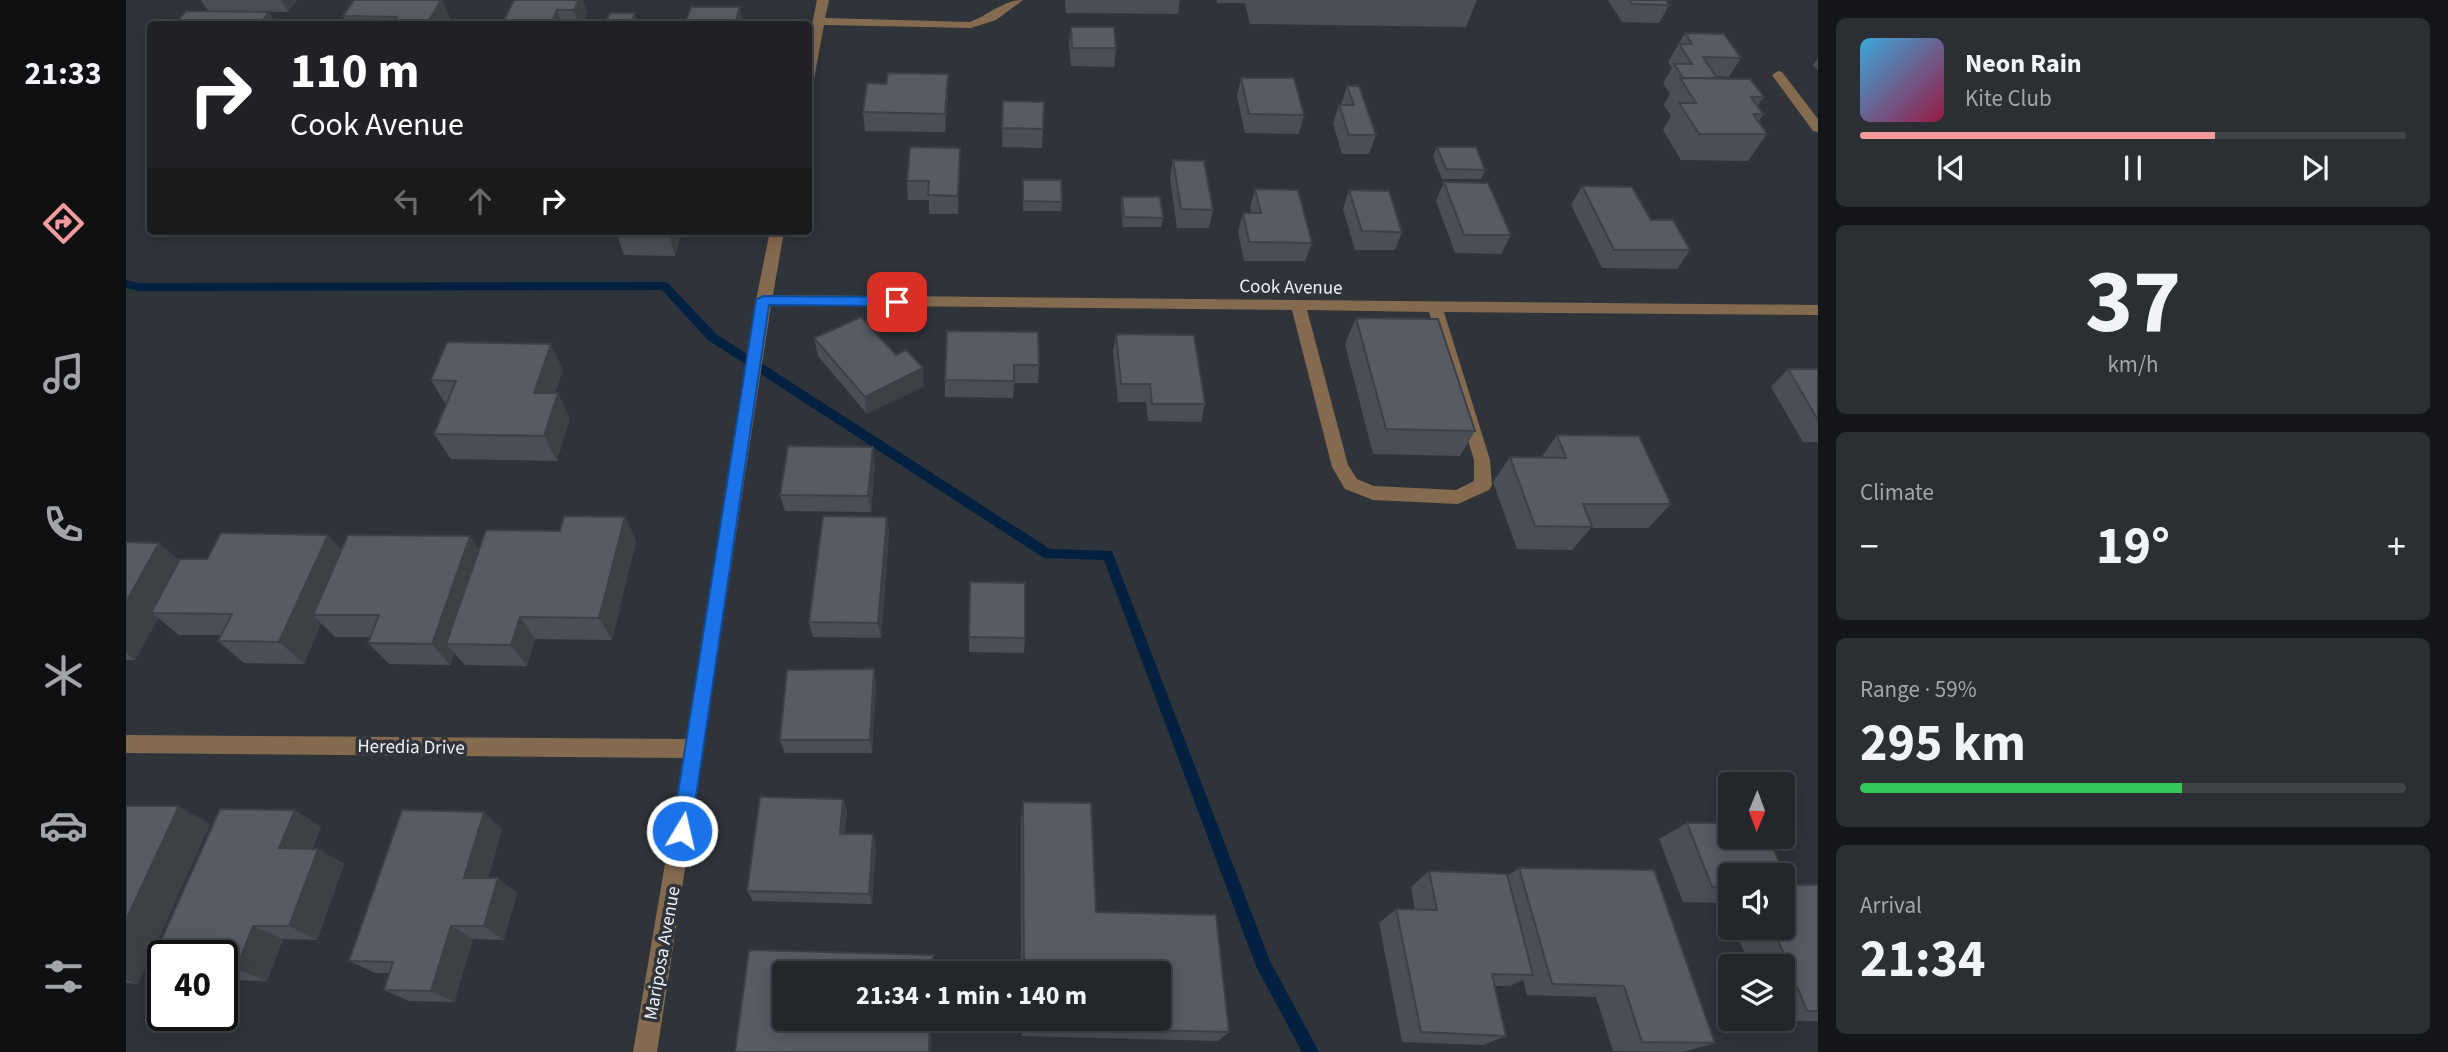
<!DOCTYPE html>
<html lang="en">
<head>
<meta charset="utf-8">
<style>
	:root { --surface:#23272c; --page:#2b2f34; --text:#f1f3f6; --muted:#a3a5a9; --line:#404448; --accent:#f59b9d }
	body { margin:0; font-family:"Source Sans 3",sans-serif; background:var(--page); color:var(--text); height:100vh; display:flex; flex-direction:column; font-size:26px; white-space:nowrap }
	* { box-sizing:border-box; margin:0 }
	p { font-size:23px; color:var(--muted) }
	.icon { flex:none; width:38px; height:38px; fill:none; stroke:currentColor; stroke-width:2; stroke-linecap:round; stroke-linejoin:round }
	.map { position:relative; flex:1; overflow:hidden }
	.side { display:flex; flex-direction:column; gap:18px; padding:18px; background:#131518; width:630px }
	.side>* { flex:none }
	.banner { position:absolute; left:21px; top:21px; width:665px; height:214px; border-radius:7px; box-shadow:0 4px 18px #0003,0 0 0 2px var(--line); background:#202124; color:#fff; overflow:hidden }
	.needle { width:46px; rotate:181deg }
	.tools { position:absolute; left:1592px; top:772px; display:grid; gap:14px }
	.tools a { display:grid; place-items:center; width:77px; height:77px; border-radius:7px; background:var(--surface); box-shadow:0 4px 18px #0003,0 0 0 2px var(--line); font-size:35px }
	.speed { position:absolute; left:21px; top:940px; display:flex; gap:14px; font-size:35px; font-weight:700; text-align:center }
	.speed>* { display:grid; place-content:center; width:91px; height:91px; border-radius:50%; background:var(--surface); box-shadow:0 4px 18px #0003,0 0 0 2px var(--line); line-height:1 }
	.speed .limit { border:4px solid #111; border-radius:10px; background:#fff; color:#111 }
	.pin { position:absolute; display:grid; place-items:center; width:60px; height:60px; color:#fff; margin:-30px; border-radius:14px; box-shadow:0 4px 10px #0006 }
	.me { position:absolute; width:77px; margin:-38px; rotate:9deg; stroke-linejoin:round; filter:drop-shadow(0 0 5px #0008) }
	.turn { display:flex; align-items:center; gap:24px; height:147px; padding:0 28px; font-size:32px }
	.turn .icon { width:91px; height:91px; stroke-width:2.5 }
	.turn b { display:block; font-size:49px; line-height:60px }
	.lanes { display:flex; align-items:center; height:66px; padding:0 28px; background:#0003; justify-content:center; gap:35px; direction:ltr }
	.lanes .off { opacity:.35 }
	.big { font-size:52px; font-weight:700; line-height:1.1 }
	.side .widget { flex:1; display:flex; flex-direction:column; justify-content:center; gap:10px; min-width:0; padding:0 24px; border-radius:10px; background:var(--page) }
	.side .dial { align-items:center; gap:0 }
	.dial b { font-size:91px; line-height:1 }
	.song { display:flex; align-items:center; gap:21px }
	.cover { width:84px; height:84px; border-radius:10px; background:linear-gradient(135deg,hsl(200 70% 55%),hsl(340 70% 35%)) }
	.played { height:7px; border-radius:4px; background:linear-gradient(90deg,var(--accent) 65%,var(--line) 65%) }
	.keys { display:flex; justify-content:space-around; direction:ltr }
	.heat { display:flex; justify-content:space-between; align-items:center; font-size:38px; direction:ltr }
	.charge { height:10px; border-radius:5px; background:linear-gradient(90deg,#34c759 59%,var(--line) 0) }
	.trip { position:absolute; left:646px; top:961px; width:399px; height:70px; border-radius:7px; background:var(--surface); box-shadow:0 4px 18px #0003,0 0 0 2px var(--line); font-weight:700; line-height:70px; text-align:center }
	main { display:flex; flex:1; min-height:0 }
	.tab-bar { display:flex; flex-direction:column; width:126px; justify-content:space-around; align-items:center; background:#0e1012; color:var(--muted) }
	.tab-bar .icon { width:49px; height:49px }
	.tab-bar .on { color:var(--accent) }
	.tab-bar b { font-size:32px; color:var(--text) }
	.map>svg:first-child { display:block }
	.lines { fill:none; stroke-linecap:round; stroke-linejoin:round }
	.stream { fill:#022140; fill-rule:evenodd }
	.minor { fill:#846a4f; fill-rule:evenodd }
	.wall { fill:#4b4f55 }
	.shaded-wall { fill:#3d4045 }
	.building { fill:#575c63; stroke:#3d4045; stroke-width:2 }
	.route { fill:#1a73e8; stroke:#114b97; stroke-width:2 }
	.labels { text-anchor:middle; stroke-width:7; stroke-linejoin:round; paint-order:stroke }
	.street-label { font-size:19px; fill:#edf0f4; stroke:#2f343a }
</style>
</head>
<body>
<main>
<nav class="tab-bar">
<b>21:33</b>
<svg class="icon on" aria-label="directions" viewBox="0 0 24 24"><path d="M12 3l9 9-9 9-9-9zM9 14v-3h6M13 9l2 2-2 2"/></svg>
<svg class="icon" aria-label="music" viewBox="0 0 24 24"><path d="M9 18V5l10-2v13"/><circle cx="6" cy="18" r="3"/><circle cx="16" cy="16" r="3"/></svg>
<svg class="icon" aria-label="phone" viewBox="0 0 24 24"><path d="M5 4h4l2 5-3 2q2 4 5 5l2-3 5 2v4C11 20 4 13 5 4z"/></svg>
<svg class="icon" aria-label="climate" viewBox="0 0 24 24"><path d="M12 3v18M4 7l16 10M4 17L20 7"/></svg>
<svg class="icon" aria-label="car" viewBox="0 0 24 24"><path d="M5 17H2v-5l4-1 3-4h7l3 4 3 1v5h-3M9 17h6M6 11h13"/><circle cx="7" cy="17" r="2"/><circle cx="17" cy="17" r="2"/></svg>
<svg class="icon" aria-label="filters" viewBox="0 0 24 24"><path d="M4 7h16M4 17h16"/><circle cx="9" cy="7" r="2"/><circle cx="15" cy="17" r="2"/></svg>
</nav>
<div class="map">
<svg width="1692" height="1052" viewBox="0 0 1692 1052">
	<rect width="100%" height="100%" fill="#2f343a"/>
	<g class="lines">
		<path class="stream" d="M0,280L13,283L539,282L543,284L590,334L924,549L986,551L1144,961L1193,1052H1176L1130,966L978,560L918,558L582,340L536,290L13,291L0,288Z"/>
		<g class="minor">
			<path d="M691,0H703L699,18L844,22C863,15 877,0 897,0L870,20L845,28L698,25L688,79L682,83V45Z"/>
			<path d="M1652,71L1656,72L1692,119V132L1687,131L1646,75Z"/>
			<path d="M644,231H658L647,295L1692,305V315L1318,312L1364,460L1366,485L1363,490L1332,504L1247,500L1219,489L1206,467L1166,310L645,305L531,1052H507L557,758L0,753V735L560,739L630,300ZM1181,310L1303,312L1348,460V481L1330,490L1248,486L1231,479L1222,465Z"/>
		</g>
	</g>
	<g class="wall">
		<path d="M75,0H171L162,12L82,11Z"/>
		<path d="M316,0L324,18L320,24H221L217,16Z"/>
		<path d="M388,0H457L461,13L456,24H378L377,22Z"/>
		<path d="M939,0H1054L1052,14L940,13Z"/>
		<path d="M1091,0H1351L1340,27L1124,24L1119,3H1091Z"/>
		<path d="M1482,0H1540L1543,5L1533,23L1496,22Z"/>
		<path d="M945,27L990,48L988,67L945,66L943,45Z"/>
		<path d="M1559,33L1615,58L1603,77L1589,76L1591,78L1638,97L1631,106L1637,114L1632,122L1641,134L1622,161L1555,160L1537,130L1545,116L1538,105L1544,94L1537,83L1546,68L1542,62Z"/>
		<path d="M1692,58V70L1687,65Z"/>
		<path d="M1115,78L1178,115L1173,134L1119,133L1111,96Z"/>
		<path d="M1221,86L1250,135L1243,154H1216L1207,123L1213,105H1215Z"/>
		<path d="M822,92L819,132L739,131L737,112Z"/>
		<path d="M877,101L917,129L916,148L876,147Z"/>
		<path d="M1311,147L1359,170L1355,179H1316L1307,156Z"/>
		<path d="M1047,160L1087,210L1083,228H1051L1044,179Z"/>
		<path d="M834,166L832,214H803V200H782L781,181Z"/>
		<path d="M897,180L936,202L935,211H897Z"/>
		<path d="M1318,182L1385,235L1375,254L1329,253L1310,201Z"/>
		<path d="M1456,186L1564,250L1551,269L1476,268L1445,205Z"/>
		<path d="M1129,189L1186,243L1179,261H1118L1112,232L1117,213H1126L1124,208Z"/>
		<path d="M1223,190L1276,232L1269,250H1229L1217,209Z"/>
		<path d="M996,197L1037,218L1035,227H997L995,206Z"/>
		<path d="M494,231H556L549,256L498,255L492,237Z"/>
		<path d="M1230,318L1349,431L1334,456L1247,454L1219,344Z"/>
		<path d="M821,331L913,365L912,383H888L887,398L819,397V380Z"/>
		<path d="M990,334L1079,404L1075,422L1022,421L1020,402H992L987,352Z"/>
		<path d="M688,338L770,355L798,386L741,414L692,356Z"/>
		<path d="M1662,369H1692V442H1677L1645,387Z"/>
		<path d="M437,370L429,393L444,418L431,461L325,459L308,434L320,405L305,380Z"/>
		<path d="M1431,435L1545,504L1522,528H1465L1446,550L1391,549L1367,482L1384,457L1415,458Z"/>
		<path d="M749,464L745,512L659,511L654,495Z"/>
		<path d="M499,517L510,541L486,640L409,639L401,666L339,665L328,653L324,665L263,664L242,643L245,637H209L195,623L178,664L118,663L92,641L95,635H53L32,618L9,660H0V542L53,560L215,549L344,536L353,549Z"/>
		<path d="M761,517L763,533L755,638L687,637L683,622Z"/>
		<path d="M844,582L899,638L898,653L843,652Z"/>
		<path d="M750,683L746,753H659L654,740Z"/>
		<path d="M717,799L721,811L718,834H747L750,846L746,904L627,901L621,891Z"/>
		<path d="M897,802L970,912L1103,1032L1092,1041L896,1036L895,1018H1032V973H895V819Z"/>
		<path d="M0,806L84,824L12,984L0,983Z"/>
		<path d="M94,809L169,810L195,827L186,849H192L218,864L191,940L157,939L141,981L96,980V956H37V972L23,967Z"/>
		<path d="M1561,823H1605V836H1642L1663,885H1692V1021H1645L1644,1018H1657V966H1624L1608,928H1657V875H1605V918L1599,903L1557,902L1533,839Z"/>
		<path d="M376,829L362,878L391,893L378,940L347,939L328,1002L283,1001L258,990L263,973H249L223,961Z"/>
		<path d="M1393,868L1589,1043L1557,1052L1487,1051L1470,997L1401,995L1397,980L1384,986H1368L1380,1036L1357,1045L1276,1042L1253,923L1270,909L1289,910L1285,887L1303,871L1381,876Z"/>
	</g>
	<g class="shaded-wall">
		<path d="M155,0H171L162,12Z"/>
		<path d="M316,0L324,18L320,24H301Z"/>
		<path d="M453,0H457L461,13L456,24H453L448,10Z"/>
		<path d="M614,7L617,24H609Z"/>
		<path d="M431,10L436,24H426V22Z"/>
		<path d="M143,12L150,24H134Z"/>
		<path d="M509,13L511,23L510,24H504Z"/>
		<path d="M822,74V92L819,132V114Z"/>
		<path d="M834,148V166L832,214V196Z"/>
		<path d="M546,231H556L549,256L544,237Z"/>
		<path d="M425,344L437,370L421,418L408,393Z"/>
		<path d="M797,368L798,386L741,414L739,397Z"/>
		<path d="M432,393L444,418L431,461L418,436Z"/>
		<path d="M747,447L749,464L745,512L742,496Z"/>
		<path d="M499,517L510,541L486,640L473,618Z"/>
		<path d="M761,517L763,533L755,638L752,623Z"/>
		<path d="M202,535L224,558L187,615L195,623L178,664L153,642Z"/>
		<path d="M344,536L360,559L320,644L328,653L324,665L306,644Z"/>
		<path d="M33,543L60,566L25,613L32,618L9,660L0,653V602Z"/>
		<path d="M394,617L409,639L401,666L385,645Z"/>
		<path d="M748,669L750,683L746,753L744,740Z"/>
		<path d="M717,799L721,811L717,845L714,834Z"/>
		<path d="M53,806L84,824L12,984L0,980V920Z"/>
		<path d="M169,810L195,827L181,864L153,848Z"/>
		<path d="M358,812L376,829L358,893L338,878Z"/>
		<path d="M747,834L750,846L746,904L743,894Z"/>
		<path d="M192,849L218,864L191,940L163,926Z"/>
		<path d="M372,878L391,893L378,940L358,926Z"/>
		<path d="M127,926L157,939L141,981L110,969Z"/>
		<path d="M325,926L347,939L328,1002L305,991Z"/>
		<path d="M807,955L808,968V973H806Z"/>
		<path d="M804,1018H806L805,1052H803Z"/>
	</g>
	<g class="building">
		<path d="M228,0H315L301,24H266L271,17L217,16Z"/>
		<path d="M388,0H453L448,10H431L426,22H377Z"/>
		<path d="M1503,0H1540L1543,5L1506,4Z"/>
		<path d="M565,7H614L609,24H559Z"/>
		<path d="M60,11L143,12L134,24H49Z"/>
		<path d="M484,13H509L504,24H479Z"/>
		<path d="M945,27H988L990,48H946Z"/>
		<path d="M1559,33L1598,34L1615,58L1577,57L1591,78H1557L1548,64H1566L1553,44H1566Z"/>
		<path d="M762,73L822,74L819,114L737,112L741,83L760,84Z"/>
		<path d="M1115,78H1168L1178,115L1123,114Z"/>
		<path d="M1554,78L1624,79L1638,97H1625L1637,114H1627L1641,134H1573L1553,103H1570Z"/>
		<path d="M1221,86H1233L1250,135H1223L1213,105H1228Z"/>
		<path d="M877,101L918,102L917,129L876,128Z"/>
		<path d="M784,147L834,148L832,196L802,195L803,181H781Z"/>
		<path d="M1311,147H1350L1359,170L1320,169Z"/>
		<path d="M1047,160L1078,161L1087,210L1055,209Z"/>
		<path d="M897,180H935L936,202L897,201Z"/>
		<path d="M1318,182L1362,183L1385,235H1338Z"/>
		<path d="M1456,186L1506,187L1525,220H1547L1564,250H1488Z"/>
		<path d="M1129,189L1172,190L1186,243L1123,242L1117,213H1135Z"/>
		<path d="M1223,190L1263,191L1276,232L1236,231Z"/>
		<path d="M996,197H1034L1037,218L998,217Z"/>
		<path d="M494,231H546L544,237H492Z"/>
		<path d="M735,317L770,355L780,350L797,368L739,397L688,338Z"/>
		<path d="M1230,318L1312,319L1349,431L1260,429Z"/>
		<path d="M821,331L912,332L913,365H888V381L819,380Z"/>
		<path d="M990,334L1068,335L1079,404H1026L1024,384H995Z"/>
		<path d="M321,342L425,344L408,393H432L418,436L308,434L330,381L305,380Z"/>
		<path d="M1662,369H1692V420Z"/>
		<path d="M1431,435L1513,436L1545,504H1457L1466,527L1409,526L1384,457L1440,458Z"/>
		<path d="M662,446L747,447L742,496L654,495Z"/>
		<path d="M438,516L499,517L473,618L394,617L385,645L320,644L360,530L434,531Z"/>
		<path d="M697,516L761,517L752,623L683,622Z"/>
		<path d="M95,533L202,535L153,642L92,641L106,614L25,613L54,559H81Z"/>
		<path d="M222,535L344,536L306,644L242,643L253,615H187Z"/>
		<path d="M0,542L33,543L0,602Z"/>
		<path d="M844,582L899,583V638L843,637Z"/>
		<path d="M748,669L744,740H654L661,670Z"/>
		<path d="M634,797L717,799L714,834H747L743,894L621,891Z"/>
		<path d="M897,802L965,803L970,912L1090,915L1103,1032L898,1027V1018H1032V973H898Z"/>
		<path d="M0,806H53L0,920Z"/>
		<path d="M94,809L169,810L153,848L192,849L163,926H127L110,969H96V956H37V968L23,967Z"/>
		<path d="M276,810L358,812L338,878H372L358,926H325L305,991L258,990L267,962L223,961Z"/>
		<path d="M1561,823H1605V836H1642L1663,885H1692V1011H1681L1647,928H1657V875H1605V888L1586,887Z"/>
		<path d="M1393,868L1528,870L1589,1043L1516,1042L1498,986L1426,984Z"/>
		<path d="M1303,871L1381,874L1407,975L1366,974L1380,1036L1295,1032L1270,909L1311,910Z"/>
		<path d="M623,950L807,955L806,973H658V1018H804L803,1052H609Z"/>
	</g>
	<path class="route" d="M637,296L771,297L777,302L771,306L643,305L565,831L562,838L556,841L549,838L546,831L630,300Z"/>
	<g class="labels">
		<g class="street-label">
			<text transform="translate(1165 286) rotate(1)" y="7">Cook Avenue</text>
			<text transform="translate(285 746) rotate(1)" y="7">Heredia Drive</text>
			<text transform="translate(535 953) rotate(-80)" y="7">Mariposa Avenue</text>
		</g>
	</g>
</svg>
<div class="tools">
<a><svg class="needle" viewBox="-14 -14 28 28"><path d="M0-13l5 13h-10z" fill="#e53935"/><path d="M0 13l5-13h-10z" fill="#a3a5a9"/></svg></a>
<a><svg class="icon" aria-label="sound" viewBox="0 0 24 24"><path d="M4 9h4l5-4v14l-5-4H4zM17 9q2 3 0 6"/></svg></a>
<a><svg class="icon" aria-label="layers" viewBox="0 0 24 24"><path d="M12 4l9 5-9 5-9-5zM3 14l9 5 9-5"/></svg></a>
</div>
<div class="speed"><div class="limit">40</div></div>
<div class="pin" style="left:771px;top:302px;background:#d93025"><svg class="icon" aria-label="arrive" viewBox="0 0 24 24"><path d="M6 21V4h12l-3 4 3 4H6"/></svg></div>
<svg class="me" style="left:556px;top:831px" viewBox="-20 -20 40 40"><circle r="17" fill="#1a73e8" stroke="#fff" stroke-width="3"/><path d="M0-11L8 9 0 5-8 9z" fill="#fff"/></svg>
<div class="trip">21:34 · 1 min · 140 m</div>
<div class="banner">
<div class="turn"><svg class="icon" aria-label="right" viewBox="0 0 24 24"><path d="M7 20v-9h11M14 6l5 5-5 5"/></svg><div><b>110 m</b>Cook Avenue</div></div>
<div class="lanes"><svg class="icon off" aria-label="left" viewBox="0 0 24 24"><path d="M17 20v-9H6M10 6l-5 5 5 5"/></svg><svg class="icon off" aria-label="ahead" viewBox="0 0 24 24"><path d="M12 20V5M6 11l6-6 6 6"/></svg><svg class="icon" aria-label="right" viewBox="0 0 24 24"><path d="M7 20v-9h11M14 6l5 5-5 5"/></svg></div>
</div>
</div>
<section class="side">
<div class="widget">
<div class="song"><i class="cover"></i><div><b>Neon Rain</b><p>Kite Club</p></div></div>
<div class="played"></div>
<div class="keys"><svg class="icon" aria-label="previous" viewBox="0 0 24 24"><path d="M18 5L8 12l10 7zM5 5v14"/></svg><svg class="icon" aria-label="pause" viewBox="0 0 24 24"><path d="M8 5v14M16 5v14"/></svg><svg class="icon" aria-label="next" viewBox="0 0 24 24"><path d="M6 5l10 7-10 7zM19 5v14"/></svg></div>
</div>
<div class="widget dial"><b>37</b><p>km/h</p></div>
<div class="widget"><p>Climate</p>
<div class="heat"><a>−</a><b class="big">19°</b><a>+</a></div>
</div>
<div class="widget"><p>Range · 59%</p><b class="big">295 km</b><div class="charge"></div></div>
<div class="widget"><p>Arrival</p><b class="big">21:34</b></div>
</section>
</main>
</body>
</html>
